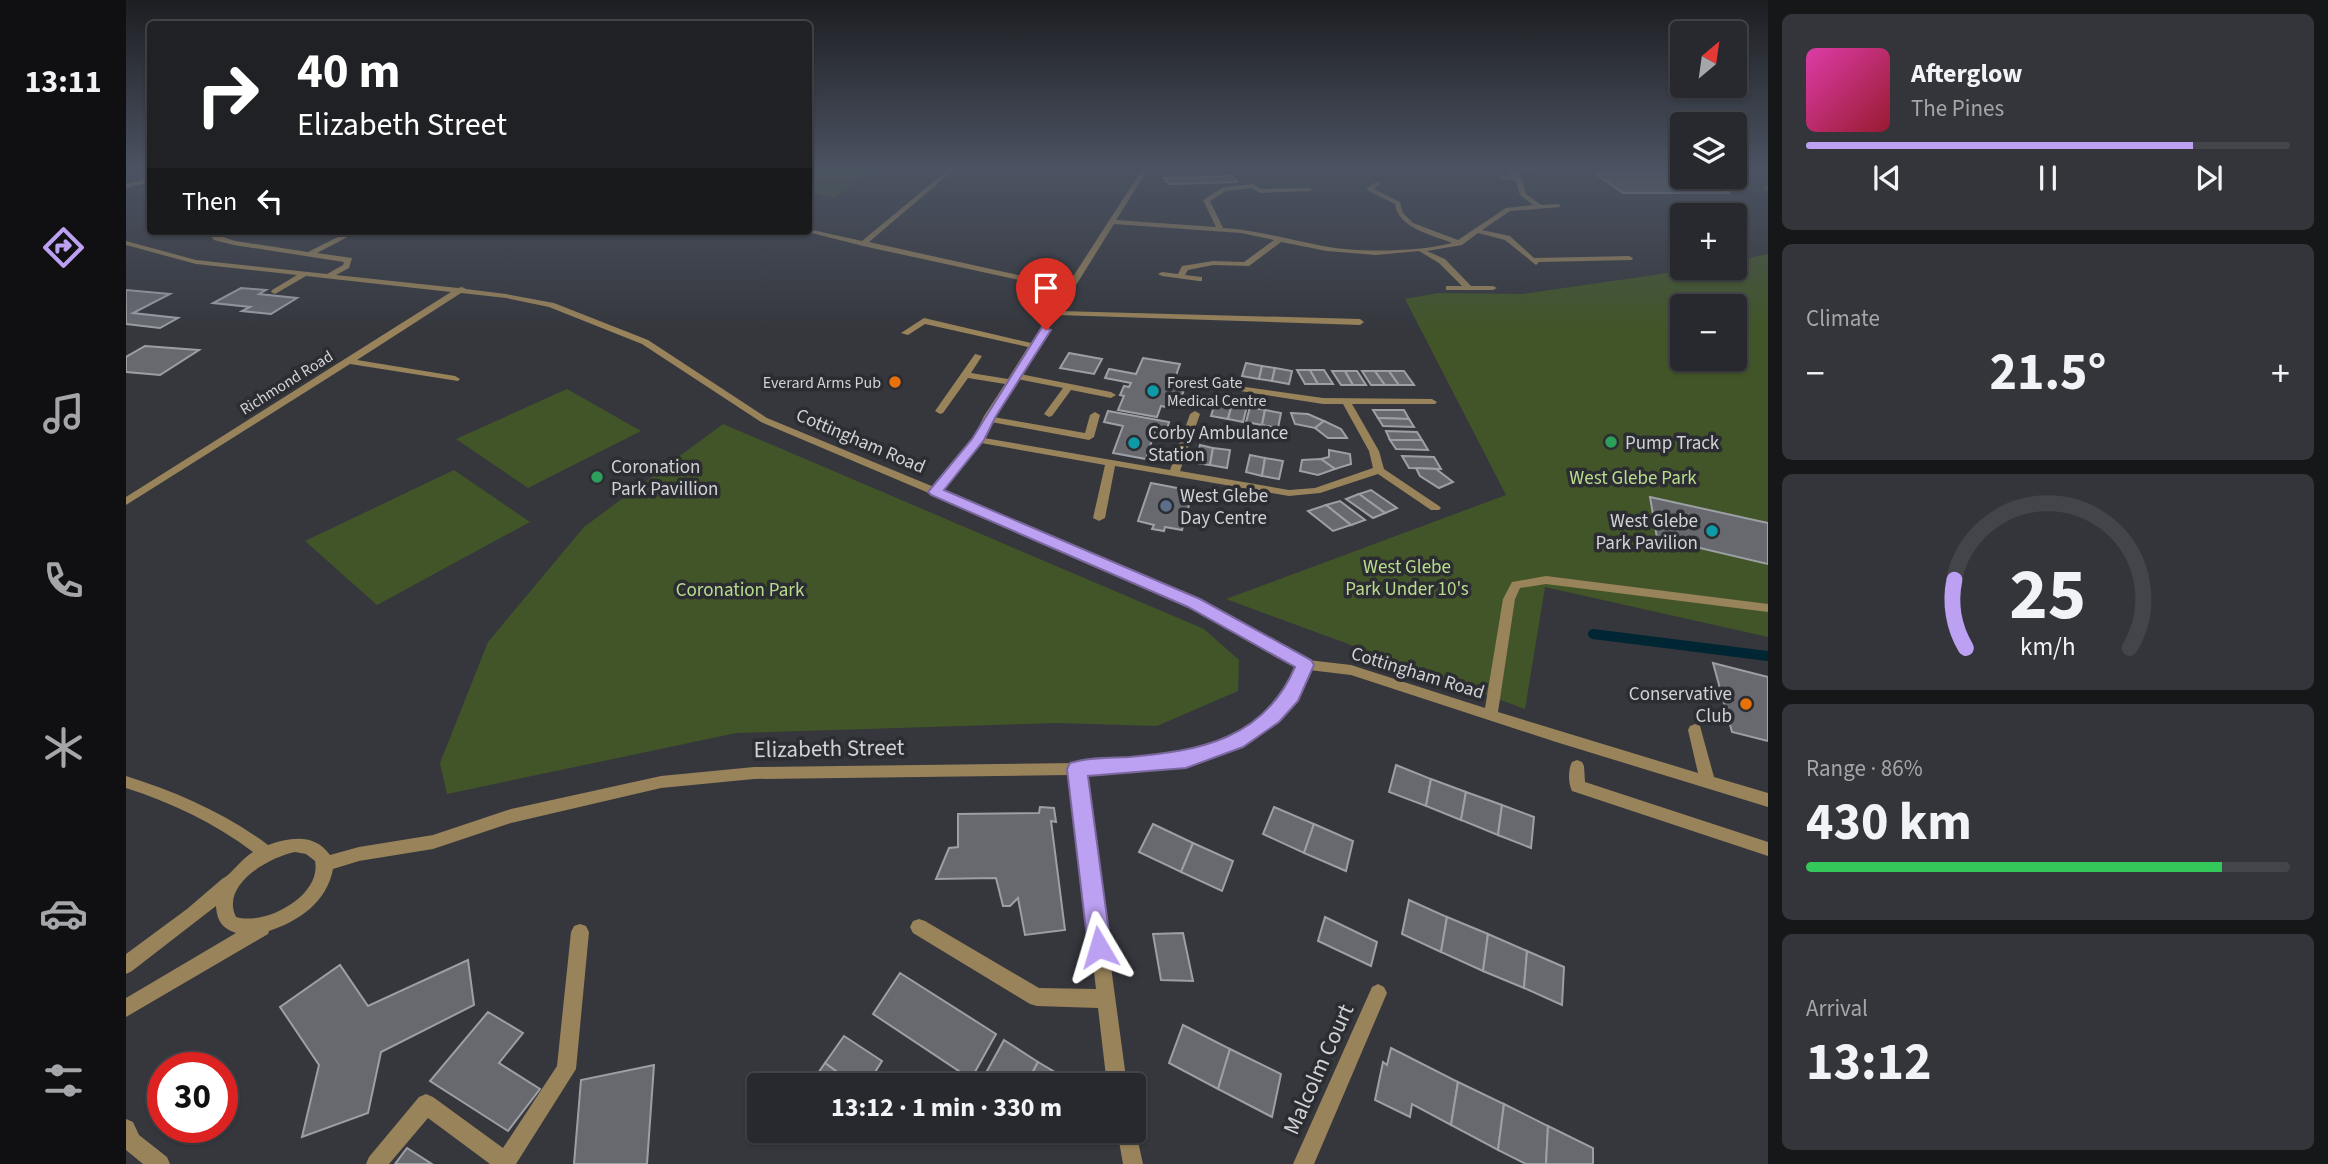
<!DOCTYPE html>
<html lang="en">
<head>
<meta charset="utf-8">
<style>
	:root { --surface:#28292e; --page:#34353a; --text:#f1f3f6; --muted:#a5a6aa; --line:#44454a; --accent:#bca0f2 }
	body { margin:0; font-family:"Source Sans 3",sans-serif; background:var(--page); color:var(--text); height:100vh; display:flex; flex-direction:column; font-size:26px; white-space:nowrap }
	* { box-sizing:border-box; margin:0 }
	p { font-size:23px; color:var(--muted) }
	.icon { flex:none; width:38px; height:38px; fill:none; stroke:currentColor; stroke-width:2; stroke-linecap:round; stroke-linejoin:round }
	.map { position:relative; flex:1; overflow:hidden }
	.side { display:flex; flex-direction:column; gap:14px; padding:14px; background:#161719; width:560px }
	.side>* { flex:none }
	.top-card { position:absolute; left:21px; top:21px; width:665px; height:214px; border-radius:7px; box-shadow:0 2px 5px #0004,0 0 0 2px var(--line); background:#202124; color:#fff; overflow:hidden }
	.needle { width:46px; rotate:29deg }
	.controls { position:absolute; left:1544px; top:21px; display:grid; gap:14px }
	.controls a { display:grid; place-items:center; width:77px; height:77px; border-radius:7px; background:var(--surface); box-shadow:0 2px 5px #0004,0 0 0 2px var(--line); font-size:35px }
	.speed { position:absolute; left:21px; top:1052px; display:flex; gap:14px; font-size:35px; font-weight:700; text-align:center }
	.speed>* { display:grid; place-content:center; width:91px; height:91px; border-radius:50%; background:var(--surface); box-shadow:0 2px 5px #0004,0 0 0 2px var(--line); line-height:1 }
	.speed .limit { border:10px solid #d22; background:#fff; color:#111 }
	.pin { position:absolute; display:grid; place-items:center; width:60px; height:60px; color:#fff; margin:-72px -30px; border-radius:50% 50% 50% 0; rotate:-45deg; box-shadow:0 0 7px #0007 }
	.pin .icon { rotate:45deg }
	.me { position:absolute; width:77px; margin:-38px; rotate:353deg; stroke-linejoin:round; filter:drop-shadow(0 0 5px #0008) }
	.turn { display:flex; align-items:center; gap:24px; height:147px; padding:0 35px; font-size:32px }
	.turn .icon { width:91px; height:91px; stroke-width:2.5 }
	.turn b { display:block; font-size:49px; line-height:60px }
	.then { display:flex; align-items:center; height:66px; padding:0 35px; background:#0003; gap:14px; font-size:26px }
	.big { font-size:52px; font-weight:700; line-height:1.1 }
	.side .card { flex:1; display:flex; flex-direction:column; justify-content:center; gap:10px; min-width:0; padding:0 24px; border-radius:10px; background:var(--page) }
	.side .dial { align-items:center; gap:0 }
	.dial svg { height:182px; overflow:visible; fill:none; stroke:var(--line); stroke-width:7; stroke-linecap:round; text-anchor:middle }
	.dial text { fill:var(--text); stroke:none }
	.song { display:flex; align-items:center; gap:21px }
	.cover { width:84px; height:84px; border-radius:10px; background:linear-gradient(135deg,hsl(320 70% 55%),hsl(350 70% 35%)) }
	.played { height:7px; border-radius:4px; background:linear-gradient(90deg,var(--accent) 80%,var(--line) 80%) }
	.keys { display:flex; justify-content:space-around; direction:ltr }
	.heat { display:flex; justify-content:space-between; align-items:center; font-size:38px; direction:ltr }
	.charge { height:10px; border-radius:5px; background:linear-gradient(90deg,#34c759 86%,var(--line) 0) }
	.trip { position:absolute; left:621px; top:1073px; width:399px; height:70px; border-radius:7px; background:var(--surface); box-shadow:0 2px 5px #0004,0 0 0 2px var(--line); font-weight:700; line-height:70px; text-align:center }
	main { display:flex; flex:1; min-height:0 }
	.tab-bar { display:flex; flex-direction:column; width:126px; justify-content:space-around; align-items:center; background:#101012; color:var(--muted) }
	.tab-bar .icon { width:49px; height:49px }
	.tab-bar .selected { color:var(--accent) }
	.tab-bar b { font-size:32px; color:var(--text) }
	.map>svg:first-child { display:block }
	.green { fill:#425528; fill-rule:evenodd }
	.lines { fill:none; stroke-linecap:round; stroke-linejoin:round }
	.stream { stroke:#012633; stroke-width:10 }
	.building { fill:#67696f; stroke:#9c9fa5; stroke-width:2 }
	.minor { fill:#99835a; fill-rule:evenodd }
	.route { fill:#bca0f2; stroke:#7a689d; stroke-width:2 }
	.food-dot { fill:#e8710a; stroke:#2b2d32; stroke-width:2.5 }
	.culture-dot { fill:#0f9aa8; stroke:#2b2d32; stroke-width:2.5 }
	.leisure-dot { fill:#2e9e5b; stroke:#2b2d32; stroke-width:2.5 }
	.service-dot { fill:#5c6f8a; stroke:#2b2d32; stroke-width:2.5 }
	.labels { text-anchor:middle; stroke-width:7; stroke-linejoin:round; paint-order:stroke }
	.far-street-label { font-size:16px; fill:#d0d2d5; stroke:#2b2d32 }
	.far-poi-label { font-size:16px; fill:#d0d2d5; stroke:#2b2d32; text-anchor:end }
	.poi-label { font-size:19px; fill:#d0d2d5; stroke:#2b2d32; text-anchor:start }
	.street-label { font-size:19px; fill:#d0d2d5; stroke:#2b2d32 }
	.park-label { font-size:19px; fill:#badc8d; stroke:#2b2d32 }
	.near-street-label { font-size:23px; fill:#d0d2d5; stroke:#2b2d32 }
</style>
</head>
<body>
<main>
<nav class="tab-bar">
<b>13:11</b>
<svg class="icon selected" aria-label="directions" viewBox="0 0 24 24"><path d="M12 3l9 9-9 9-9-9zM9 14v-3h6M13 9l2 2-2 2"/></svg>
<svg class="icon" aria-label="music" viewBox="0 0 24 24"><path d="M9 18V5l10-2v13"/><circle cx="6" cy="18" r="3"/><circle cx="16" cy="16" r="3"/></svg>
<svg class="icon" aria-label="phone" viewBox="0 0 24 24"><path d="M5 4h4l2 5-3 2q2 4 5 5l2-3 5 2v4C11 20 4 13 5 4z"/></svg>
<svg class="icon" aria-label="climate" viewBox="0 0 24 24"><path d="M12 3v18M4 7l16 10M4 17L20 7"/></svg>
<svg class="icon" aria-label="car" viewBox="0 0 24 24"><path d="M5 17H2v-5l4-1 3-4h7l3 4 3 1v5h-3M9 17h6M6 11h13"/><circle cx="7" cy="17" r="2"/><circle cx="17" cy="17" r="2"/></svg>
<svg class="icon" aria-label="filters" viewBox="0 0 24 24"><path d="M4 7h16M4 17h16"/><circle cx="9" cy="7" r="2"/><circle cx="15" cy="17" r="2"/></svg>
</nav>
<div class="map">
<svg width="1642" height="1164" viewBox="0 0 1642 1164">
	<rect width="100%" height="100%" fill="#35373d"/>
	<g class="green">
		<path d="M683,168H749L709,198L683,192Z"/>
		<path d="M1642,254V637L1419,587L1399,709L1100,599L1380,495L1279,299L1312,293L1396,294L1576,268H1608V261ZM1556,306H1608V359H1556Z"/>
		<path d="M441,389L515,431L402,488L330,439Z"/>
		<path d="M597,424L1078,629L1113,660L1112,691L1031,726L932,723L610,733L321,794L314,763L362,642L458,527Z"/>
		<path d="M328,470L404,522L251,605L179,541Z"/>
	</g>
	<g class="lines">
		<path class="stream" d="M1467,634L1642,656"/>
	</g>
	<g class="building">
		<path d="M1540,171L1575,187H1591L1604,193H1497L1470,174Z"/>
		<path d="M1106,176L1111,182L1083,183L1078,177Z"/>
		<path d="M1075,177L1080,183L1043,184L1038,178Z"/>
		<path d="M115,288L140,290L133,294L171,298L145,314L116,311L124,307L87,303Z"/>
		<path d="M0,290L44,294L7,313L52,318L34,328L0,324Z"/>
		<path d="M19,346L73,350L34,375L0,372V357Z"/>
		<path d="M943,353L976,359L968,374L934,368Z"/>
		<path d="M1017,358L1054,364L1047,384L1059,387L1053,404L1042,402L1040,407L1035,406L1031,417L992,410L998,396L994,395L998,386L1003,387L1005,383L979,378L983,369L1010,374Z"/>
		<path d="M1120,363L1136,366L1133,379L1116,376Z"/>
		<path d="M1136,366L1149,368L1146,381L1133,379Z"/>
		<path d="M1149,368L1166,371L1163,384L1146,381Z"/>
		<path d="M1171,370H1184L1192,384H1179Z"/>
		<path d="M1184,370H1198L1207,384H1192Z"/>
		<path d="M1206,371H1219L1227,385H1215Z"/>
		<path d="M1219,371H1231L1240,385H1227Z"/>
		<path d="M1236,371H1249L1259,385H1245Z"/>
		<path d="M1249,371H1263L1273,385H1259Z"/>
		<path d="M1263,371H1278L1288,385H1273Z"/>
		<path d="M1090,400L1106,404L1102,419L1085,416Z"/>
		<path d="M1106,404L1121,406L1117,422L1102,419Z"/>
		<path d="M1124,407L1139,410L1136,425L1120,422Z"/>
		<path d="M1139,410L1155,413L1152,428L1136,425Z"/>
		<path d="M1247,410H1278L1283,419L1252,418Z"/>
		<path d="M982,411L1043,422L1040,433L1029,431L1020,459L987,453L997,426L978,422Z"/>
		<path d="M1165,413L1182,414L1198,421L1189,428L1169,424Z"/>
		<path d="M1252,418L1283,419L1288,427L1257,426Z"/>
		<path d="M1198,421L1215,429L1221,438H1202L1189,428Z"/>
		<path d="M1260,431L1291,432L1296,440H1264Z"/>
		<path d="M1264,440H1296L1302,450L1270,449Z"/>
		<path d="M1074,445L1087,448L1084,465L1070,463Z"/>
		<path d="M1087,448L1104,450L1101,468L1084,465Z"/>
		<path d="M1203,450L1224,454L1225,464L1209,469L1195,459L1203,457Z"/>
		<path d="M1124,455L1139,458L1136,476L1120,472Z"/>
		<path d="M1276,456L1308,457L1315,469L1283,468Z"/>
		<path d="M1139,458L1157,461L1153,479L1136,476Z"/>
		<path d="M1195,459L1209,469L1192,475L1174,471L1176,460Z"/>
		<path d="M1290,468L1310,469L1327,482L1313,488L1294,476Z"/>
		<path d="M1025,483L1067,491L1056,530L1039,527L1038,531L1026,529L1028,525L1012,521Z"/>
		<path d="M1245,490L1271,508L1259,513L1233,494Z"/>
		<path d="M1233,494L1259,513L1247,518L1220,499Z"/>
		<path d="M1524,497L1642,523V564L1531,538Z"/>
		<path d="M1214,501L1239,520L1225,525L1200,505Z"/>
		<path d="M1200,505L1225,525L1207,531L1182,511Z"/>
		<path d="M1587,663L1642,677V741L1606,732Z"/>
		<path d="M1270,765L1305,779L1300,806L1263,792Z"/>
		<path d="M1305,779L1340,792L1335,820L1300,806Z"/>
		<path d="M1340,792L1376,805L1372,835L1335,820Z"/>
		<path d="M1376,805L1408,817L1405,848L1372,835Z"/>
		<path d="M914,807L928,808L930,822L925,821L939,930L899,935L892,898L884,906H877L870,878L810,879L823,848L832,847V814L913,813Z"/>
		<path d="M1148,807L1188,824L1178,853L1137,834Z"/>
		<path d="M1027,824L1067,843L1055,872L1013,852Z"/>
		<path d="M1188,824L1227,841L1220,871L1178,853Z"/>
		<path d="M1067,843L1107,861L1096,891L1055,872Z"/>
		<path d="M1283,900L1321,917L1315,952L1276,934Z"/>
		<path d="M1199,917L1251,942L1245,966L1192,941Z"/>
		<path d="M1321,917L1362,934L1357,971L1315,952Z"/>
		<path d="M1057,933L1067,981L1035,980L1027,934Z"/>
		<path d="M1362,934L1401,951L1398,988L1357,971Z"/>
		<path d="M1401,951L1438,967L1436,1005L1398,988Z"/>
		<path d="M342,960L348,1005L255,1052L242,1113L176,1137L193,1065L154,1007L214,965L242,1006Z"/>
		<path d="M774,973L870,1034L845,1079L747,1014Z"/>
		<path d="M362,1012L397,1033L373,1063L414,1089L382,1131L304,1081Z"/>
		<path d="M1057,1025L1104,1049L1092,1089L1043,1063Z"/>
		<path d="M718,1036L756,1061L741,1085H729L699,1063Z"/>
		<path d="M878,1040L912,1062L900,1085H860L855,1082Z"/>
		<path d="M1265,1048L1332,1082L1325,1125L1286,1104L1284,1117L1249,1100L1257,1062L1261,1065Z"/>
		<path d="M1104,1049L1155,1074L1146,1117L1092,1089Z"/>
		<path d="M912,1062L949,1084L948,1085H900Z"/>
		<path d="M699,1063L729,1085H684Z"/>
		<path d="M528,1065L521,1164H448L455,1080Z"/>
		<path d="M1332,1082L1378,1104L1372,1150L1325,1125Z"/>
		<path d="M1378,1104L1422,1126L1420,1164H1400L1372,1150Z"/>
		<path d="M1422,1126L1467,1148V1164H1420Z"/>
		<path d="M281,1148L306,1164H269Z"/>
	</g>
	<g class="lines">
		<g class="minor">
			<path d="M824,168H830L743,242L941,286L1017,168H1023L990,220L1090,227L1077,200L1098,187L1127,184L1135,189L1183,188L1186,190L1185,191L1134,193L1126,188L1100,191L1084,201L1097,228C1131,230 1164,240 1197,246C1232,253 1292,252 1326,243C1305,234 1273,229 1269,204L1241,190V188L1250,182L1255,183L1248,189L1274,202L1277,213L1287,223L1332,240L1380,208L1407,205L1394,195L1390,181L1372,178L1375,176L1387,177L1382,172L1385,170L1416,168L1414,171L1390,173L1396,179L1400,194L1415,205L1432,204L1434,205V207L1384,211L1356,230L1384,236L1408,258L1503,256L1507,258L1506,260L1413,262L1410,265L1379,240L1352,233L1336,245L1301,251L1319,259L1345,286H1367L1371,288L1367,290H1320V286H1336L1313,263L1293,251L1250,255L1201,251L1155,242L1123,266L1087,265L1062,270L1059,275L1076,277V281H1073L1036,276L1032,274L1036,272L1052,274L1056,266L1087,261L1118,262L1148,240L1115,233L988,224L934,311L1234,319L1238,322L1234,325L931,315L894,374L985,392L990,395L985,398L945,390L926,416L923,417L918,414L937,388L891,379L867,417L959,433L964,415L969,412L974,415L968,437L963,440L865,422L858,438L1044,470L1064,414L1069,411L1074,414L1054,471L1163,490L1189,488L1247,468L1243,451L1217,404H1197L1108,390L1103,387L1105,385L1197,398L1306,399L1311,402L1309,404H1226L1253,451L1258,469L1313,506L1315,508L1313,510H1305L1252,474L1194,493L1163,496L989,466L979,518L973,521L967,518L979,465L855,443L817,491L1007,570L1072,600L1182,660L1225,665L1359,708L1377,599L1386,582L1420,576L1642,604V612L1420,584L1394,588L1389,599L1372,712L1572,773L1562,730L1564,726L1569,724L1574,726L1588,777L1642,793V807L1430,742L1225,675L1183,670L1170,700L1151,721L1115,746L1060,766L959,774L1001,1085H981L972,1008L911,1006L904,1004L787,933L784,927L787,921L793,919L799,921L913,988L970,989L944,775L628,779L535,788L385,823L307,849L233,861L207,869C201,902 173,921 143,931L142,934L0,1017V998L110,933C96,928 91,921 90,906L6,971L0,974V954L61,909L96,879C106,874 115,859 127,852C89,823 46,803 0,788V776C51,792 99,813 142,845C164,837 189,833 204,855L233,847L307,835L385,809L535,776L628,767L951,763L1060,754L1105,738L1141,713L1159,693L1171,667L1064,606L999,576L635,422L516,344L423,307L380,298L335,293L231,360L329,376L334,379L332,381L224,364L0,505V497L325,292L180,276L149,294L145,292L146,290L171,275L70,264L0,245V241L70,260L201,274L217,265L218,262L108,245L88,240L80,231H88L94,236L109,241L182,252L224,231H233L191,253L226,258L223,268L210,275L332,288L336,287L340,289L380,294L428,303L522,340L641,418L808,487L847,439L858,416L879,384L842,378L817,413L814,414L809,411L849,354L856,356L845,373L882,379L902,347L799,324L782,335L775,333L798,318L905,343L939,290L737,246L678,231H682V229L736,241ZM169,852L180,854L189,861C196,896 139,926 110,917C94,884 144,857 169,852Z"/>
			<path d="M24,178V182L0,188V184Z"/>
			<path d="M1641,186L1642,190L1639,189L1638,188Z"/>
			<path d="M1451,760L1456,762L1458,766L1459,782L1642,842V856L1446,791C1442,783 1442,769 1446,762Z"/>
			<path d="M454,924L460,926L463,932L450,1069L390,1164H364L302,1118L263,1164H240L243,1157L293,1097L300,1094L307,1097L377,1148L431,1066L445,932L448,926Z"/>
			<path d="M1252,984L1258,987L1261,993L1188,1164H1167L1246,987Z"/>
			<path d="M0,1119L7,1122L13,1135L41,1157L44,1164H17L0,1150Z"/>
			<path d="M1008,1123L1017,1164H997L991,1130H1008Z"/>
		</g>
	</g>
	<linearGradient id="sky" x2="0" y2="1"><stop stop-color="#1d1e22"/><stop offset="0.51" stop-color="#4b5362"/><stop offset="1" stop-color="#4b5362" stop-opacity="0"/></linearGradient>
	<rect width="1642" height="331" fill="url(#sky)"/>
	<path class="route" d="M916,327L925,330L870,416L858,440L818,490L1074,599L1185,660L1188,665L1172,701L1153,722L1117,747L1060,768L962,776L985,947L981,955L973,959L965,955L962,947L941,769L944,763C962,757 984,758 1003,757C1074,751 1138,739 1169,667L1062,607L805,495L802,492L846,439Z"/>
	<g class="food-dot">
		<circle cx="769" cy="382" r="7"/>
		<circle cx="1620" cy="704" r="7"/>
	</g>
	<g class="culture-dot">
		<circle cx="1027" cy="391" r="7"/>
		<circle cx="1008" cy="443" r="7"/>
		<circle cx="1586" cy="531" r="7"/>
	</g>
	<g class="leisure-dot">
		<circle cx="1485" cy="442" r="7"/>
		<circle cx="471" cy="477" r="7"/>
	</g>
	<circle class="service-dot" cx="1040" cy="506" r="7"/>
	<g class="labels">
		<g class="far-street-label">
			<text transform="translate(160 382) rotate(-32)" y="6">Richmond Road</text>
		</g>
		<g class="far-poi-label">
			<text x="755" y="388">Everard Arms Pub</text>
			<text x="1041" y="388" text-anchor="start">Forest Gate<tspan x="1041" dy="18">Medical Centre</tspan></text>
		</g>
		<g class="poi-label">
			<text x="1022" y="439">Corby Ambulance<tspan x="1022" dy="22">Station</tspan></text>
			<text x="1499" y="449">Pump Track</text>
			<text x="485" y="473">Coronation<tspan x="485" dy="22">Park Pavillion</tspan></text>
			<text x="1054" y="502">West Glebe<tspan x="1054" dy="22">Day Centre</tspan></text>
			<text x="1572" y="527" text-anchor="end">West Glebe<tspan x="1572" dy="22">Park Pavilion</tspan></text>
			<text x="1606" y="700" text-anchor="end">Conservative<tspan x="1606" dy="22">Club</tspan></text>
		</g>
		<g class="street-label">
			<text transform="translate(735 440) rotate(23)" y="7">Cottingham Road</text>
			<text transform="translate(1292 672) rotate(17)" y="7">Cottingham Road</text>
		</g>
		<g class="park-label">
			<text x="1507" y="484">West Glebe Park</text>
			<text x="1281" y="573">West Glebe<tspan x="1281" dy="22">Park Under 10's</tspan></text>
			<text x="614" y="596">Coronation Park</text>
		</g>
		<g class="near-street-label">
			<text transform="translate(703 748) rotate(-1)" y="8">Elizabeth Street</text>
			<text transform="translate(1192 1069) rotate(-66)" y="8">Malcolm Court</text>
		</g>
	</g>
</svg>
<div class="controls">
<a><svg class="needle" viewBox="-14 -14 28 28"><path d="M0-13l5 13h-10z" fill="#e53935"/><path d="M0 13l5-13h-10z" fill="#a5a6aa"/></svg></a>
<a><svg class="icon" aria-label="layers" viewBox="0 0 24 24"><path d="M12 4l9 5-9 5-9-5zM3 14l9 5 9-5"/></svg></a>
<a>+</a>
<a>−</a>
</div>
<div class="speed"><div class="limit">30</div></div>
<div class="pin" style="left:920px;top:330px;background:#d93025"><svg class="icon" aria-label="arrive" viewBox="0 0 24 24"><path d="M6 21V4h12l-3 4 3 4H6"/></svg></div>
<svg class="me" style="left:973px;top:947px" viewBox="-20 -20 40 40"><path d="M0-17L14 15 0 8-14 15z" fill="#bca0f2" stroke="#fff" stroke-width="4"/></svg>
<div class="trip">13:12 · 1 min · 330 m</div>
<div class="top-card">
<div class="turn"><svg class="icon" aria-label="right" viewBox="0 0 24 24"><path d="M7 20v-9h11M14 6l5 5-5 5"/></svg><div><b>40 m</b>Elizabeth Street</div></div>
<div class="then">Then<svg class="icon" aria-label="left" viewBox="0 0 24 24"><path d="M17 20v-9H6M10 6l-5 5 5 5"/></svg></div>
</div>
</div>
<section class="side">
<div class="card">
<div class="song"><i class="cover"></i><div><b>Afterglow</b><p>The Pines</p></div></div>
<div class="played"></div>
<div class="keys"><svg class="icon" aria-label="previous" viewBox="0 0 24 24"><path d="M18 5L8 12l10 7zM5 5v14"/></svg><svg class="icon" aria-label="pause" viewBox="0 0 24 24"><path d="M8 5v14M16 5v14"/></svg><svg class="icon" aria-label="next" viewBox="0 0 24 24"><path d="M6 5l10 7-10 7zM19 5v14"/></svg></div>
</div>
<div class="card"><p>Climate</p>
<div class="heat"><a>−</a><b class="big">21.5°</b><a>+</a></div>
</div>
<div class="card dial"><svg viewBox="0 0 100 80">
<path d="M14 69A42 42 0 1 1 86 69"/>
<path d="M14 69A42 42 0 0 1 9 39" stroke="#bca0f2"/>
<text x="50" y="56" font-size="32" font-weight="700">25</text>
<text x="50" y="72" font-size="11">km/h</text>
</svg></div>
<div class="card"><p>Range · 86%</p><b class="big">430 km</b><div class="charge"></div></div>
<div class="card"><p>Arrival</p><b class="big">13:12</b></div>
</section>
</main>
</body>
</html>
